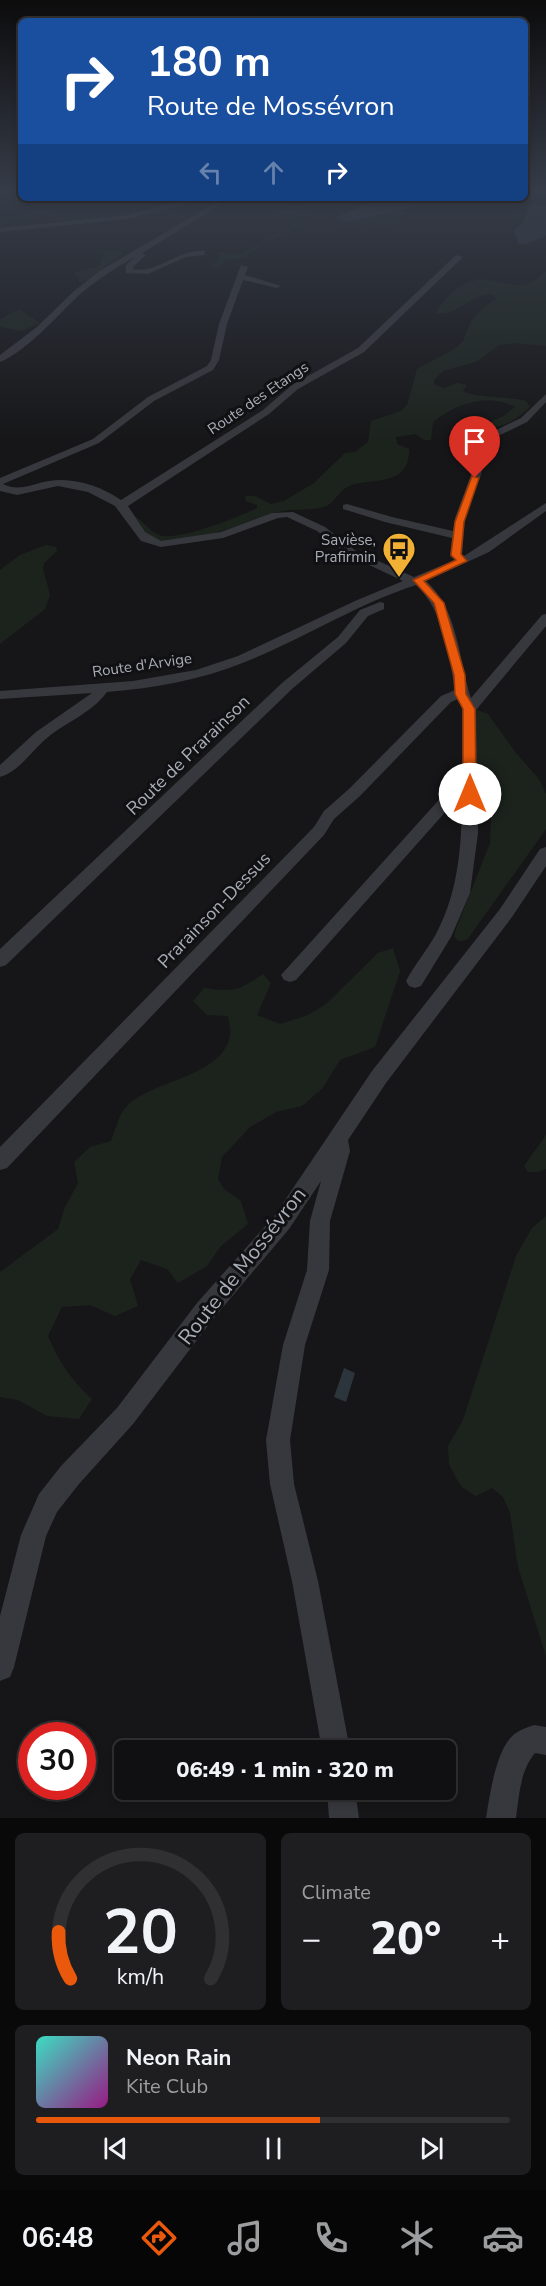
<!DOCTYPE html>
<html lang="en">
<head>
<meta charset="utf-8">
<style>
	:root { --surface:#101012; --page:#1e1e20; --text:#f1f3f6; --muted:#9c9d9f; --line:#303032; --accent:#ea580c }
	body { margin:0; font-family:"Nunito Sans",sans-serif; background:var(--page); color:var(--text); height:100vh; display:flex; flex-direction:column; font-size:22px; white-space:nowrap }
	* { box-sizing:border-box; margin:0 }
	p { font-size:20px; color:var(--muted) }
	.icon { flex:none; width:33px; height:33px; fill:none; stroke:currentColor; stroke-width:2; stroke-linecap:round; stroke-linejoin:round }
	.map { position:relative; height:1818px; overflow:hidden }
	.panel { display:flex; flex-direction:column; gap:15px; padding:15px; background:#09090a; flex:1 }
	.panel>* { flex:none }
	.guide { position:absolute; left:18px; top:18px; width:510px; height:183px; border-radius:9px; box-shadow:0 3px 9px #0003,0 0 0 2px var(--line); background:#1a4fa0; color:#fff; overflow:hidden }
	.speed { position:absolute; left:18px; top:1722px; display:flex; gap:12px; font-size:30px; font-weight:700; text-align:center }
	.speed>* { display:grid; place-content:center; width:78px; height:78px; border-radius:50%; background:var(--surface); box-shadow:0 3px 9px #0003,0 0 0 2px var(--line); line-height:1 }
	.speed .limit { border:9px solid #d22; background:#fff; color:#111 }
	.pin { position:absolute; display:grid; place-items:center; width:51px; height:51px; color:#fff; margin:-62px -26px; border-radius:50% 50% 50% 0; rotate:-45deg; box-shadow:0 0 6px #0007 }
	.pin .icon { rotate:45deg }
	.me { position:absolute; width:66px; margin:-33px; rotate:0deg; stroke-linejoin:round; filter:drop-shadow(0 0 4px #0008) }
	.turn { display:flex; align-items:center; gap:21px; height:126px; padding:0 30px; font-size:27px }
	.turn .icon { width:78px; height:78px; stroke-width:2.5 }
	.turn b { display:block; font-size:42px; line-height:51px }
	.lanes { display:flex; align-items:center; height:57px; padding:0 30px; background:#0003; justify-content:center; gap:30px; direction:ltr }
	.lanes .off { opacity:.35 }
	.big { font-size:45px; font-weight:800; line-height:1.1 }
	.panel .tile { flex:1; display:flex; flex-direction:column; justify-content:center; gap:9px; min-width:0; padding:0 21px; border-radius:9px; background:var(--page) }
	.panel .dial { align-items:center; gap:0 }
	.dial svg { height:156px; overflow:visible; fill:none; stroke:var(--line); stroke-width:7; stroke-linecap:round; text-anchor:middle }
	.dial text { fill:var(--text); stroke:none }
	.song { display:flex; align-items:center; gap:18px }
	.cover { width:72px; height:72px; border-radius:9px; background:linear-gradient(135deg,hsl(170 70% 55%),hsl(310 70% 35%)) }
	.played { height:6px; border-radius:3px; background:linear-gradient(90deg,var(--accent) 60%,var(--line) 60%) }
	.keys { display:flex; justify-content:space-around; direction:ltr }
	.heat { display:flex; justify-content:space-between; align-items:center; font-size:33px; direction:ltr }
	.panel .tiles { flex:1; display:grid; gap:15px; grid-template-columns:1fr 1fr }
	.tile:last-child { grid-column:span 2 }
	.trip { position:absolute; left:114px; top:1740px; width:342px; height:60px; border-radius:9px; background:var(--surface); box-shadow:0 3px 9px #0003,0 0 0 2px var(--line); font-weight:800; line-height:60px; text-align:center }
	.tabs { display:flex; height:96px; justify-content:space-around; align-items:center; background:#060607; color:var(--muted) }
	.tabs .icon { width:42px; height:42px }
	.tabs .selected { color:var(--accent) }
	.tabs b { font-size:27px; color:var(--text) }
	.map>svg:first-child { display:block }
	.green { fill:#1c231d }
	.water { fill:#2c353c }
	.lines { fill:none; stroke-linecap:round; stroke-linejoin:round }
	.minor { fill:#37383d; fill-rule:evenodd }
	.route { fill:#ea580c; stroke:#983908; stroke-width:1.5 }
	.labels { text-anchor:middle; stroke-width:6; stroke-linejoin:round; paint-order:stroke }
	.far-street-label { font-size:15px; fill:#a8adb8; stroke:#111113 }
	.far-poi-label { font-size:15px; fill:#a8adb8; stroke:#111113; text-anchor:end }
	.street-label { font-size:18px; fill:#a8adb8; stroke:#111113 }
	.near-street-label { font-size:21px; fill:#a8adb8; stroke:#111113 }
</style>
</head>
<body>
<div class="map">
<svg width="546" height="1818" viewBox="0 0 546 1818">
	<rect width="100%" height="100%" fill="#161618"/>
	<g class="green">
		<path d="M50,198H64L45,215L11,221L0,226V216C20,219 36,213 51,200Z"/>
		<path d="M398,198L434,202L461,198L448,203L449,207L425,208L397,201Z"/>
		<path d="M292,205L306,206L311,211L296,215L267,212L272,209Z"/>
		<path d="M397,211L403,212L404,214L382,221L404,219V222C391,225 380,226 367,224C352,222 348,229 329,221L336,219L350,222Z"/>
		<path d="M299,221H309L263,244L245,257L225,261L220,268L210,267L217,261L219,254L209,251L241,254Z"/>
		<path d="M97,250H117L123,254L84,282H78L80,277L75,275V272L97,267L101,264V259L106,254L96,252Z"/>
		<path d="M546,271V346L515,343L500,345L476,362L443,371L434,380V384L443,388L458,383L467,385L463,391C470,397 512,397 526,401L530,407C519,417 504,429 489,426V422L502,417L515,407C488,392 455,404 433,422L431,440H424L416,434L396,437L397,444L409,449C410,488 370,477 349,486C338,491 335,503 324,507C308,511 290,508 274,513C248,521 168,556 146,535C141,531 137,521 134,516C143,520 149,531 159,535C177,542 239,517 257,508V505L246,501L245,496H255L271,504L284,501L314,483L345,453L355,452L368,442L371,421L401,411L407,405L417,369L456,348L463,341L471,321L483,308L496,299L494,295C473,290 457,318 436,313C446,295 466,276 489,280C515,284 524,293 546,271Z"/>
		<path d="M20,310L40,323L22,331L0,327V320L12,312Z"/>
		<path d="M46,545L56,547L57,551L44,563L43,569L50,595L45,609L0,644V570L20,555Z"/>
		<path d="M477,710L488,714L516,753L539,779L546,794V829L467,940L459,941L454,936L456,929L490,843L491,820L473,755L474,711Z"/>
		<path d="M393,948L400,971L375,1047L340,1060L322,1089L302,1106L276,1112L250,1127L222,1157L218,1179L224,1189L241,1201L248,1224L221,1246L207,1266L178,1283L167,1269L141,1260L130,1279L138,1306L115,1316L90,1305L62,1307L48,1336C59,1362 71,1380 92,1399L79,1419L47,1416L18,1400L0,1397V1272L58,1229L65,1207L78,1183L74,1162L90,1147L111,1141C115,1131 119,1114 126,1107C151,1080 224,1077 230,1035C231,1029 229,1022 228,1016L207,1015L193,1001L204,988C234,992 238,991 263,974L271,983L257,1015L280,1024L308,1015L326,1004L378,953Z"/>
		<path d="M546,1135V1169L538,1172H528L524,1166Z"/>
		<path d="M546,1216V1656L518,1567L510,1513L503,1497L492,1488L476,1496L462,1487L456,1478L449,1464L448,1446L463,1420L516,1256L532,1228Z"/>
	</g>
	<g class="water">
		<path d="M378,198L393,199L416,206L350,222L335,218Z"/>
		<path d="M533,204L546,206V236L526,244H519L513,230L524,222L529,206Z"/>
		<path d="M344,1368L355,1373L346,1402L334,1397Z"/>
	</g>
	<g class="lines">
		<g class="minor">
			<path d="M193,198H203L178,207L127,219L0,232V228L127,215Z"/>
			<path d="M224,198H232L142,253L146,255L134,266L133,269C159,274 178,248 205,251V255L186,257L148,274L126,273V265L136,256C116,268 96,280 78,296C57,316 27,351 0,362V355L37,327L73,292L98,272Z"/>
			<path d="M456,255L463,257L364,352L298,389L269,414L128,506L145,532L161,541L221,532L272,513L293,512L325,527L356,551L414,577L455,560L450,556L452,538L385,522L343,509V505L347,504L392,517L453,531L455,518L471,475L479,444L490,433L521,418L546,394V402L527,422L496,437L489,445L481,475L465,518L462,555L464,556L546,503V511L489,552L426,581C459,611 458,658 471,698L542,615L546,614V626L476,710L478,833L470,893L451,937L421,986L415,988L409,986L406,981C415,964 427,950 436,934C460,889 462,840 462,789L456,800L296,980L290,982L284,980L281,975L446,792L456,775L462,772V709L458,699L451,702L360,796L334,819L324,835L7,1168L0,1170V1147L314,827L324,811L350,788L441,696L455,690C449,655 444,611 416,585C357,604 303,639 245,662C201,680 155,688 107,692C92,713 66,722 47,738C32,750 20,771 0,777V765L36,732L92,693L0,699V691L133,681L196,670L238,656L355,601L403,581L348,555L317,531L287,517L278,518L223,538L161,547L141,541L115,506L88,492L58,486L17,495L0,491V478L93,439L148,397L207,366L211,360L219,324L241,265L248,267L245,275L281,286L277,288L243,280L227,324L219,360L213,370L154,401L99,443L3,484C19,492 32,484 49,481C73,477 101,486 121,500L263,410L292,385L358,348Z"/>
			<path d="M380,602L384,603V609L368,616L346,643L292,689L6,965L0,967V949L282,683L338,637L360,610Z"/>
			<path d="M546,847V866L512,917L386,1083L348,1140L350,1151L330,1221L329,1270L305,1345L290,1440L294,1484L318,1581L350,1750H322L292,1581L270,1484L266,1440L283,1345L307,1270L310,1221L321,1181L289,1229L213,1319L133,1424L79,1484L57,1512L46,1536L14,1667L10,1677L0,1681V1616L21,1535L39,1494L61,1466L117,1408L197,1303L275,1215L372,1071L500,909L540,849Z"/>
			<path d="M534,1725L546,1727V1755L535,1753C520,1771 519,1796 516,1818H486C490,1795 496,1746 516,1733C522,1729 528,1727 534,1725Z"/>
			<path d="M327,1790H355L359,1818H329Z"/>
		</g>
	</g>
	<linearGradient id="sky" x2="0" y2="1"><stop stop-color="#0c0c0d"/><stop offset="0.43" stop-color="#363c48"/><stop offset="1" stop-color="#363c48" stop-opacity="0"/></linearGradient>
	<rect width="546" height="444" fill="url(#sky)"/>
	<path class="route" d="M472,476L479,478L464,522L461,554L467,561L424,581L444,603L465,675L466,694L475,709L476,794L470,798L463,794V709L455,694L454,675L434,603L413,580L456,560L451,555L455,522Z"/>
	<defs>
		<symbol id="bus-pin" viewBox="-11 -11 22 30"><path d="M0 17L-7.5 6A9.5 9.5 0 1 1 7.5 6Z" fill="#f2b134" stroke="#111113"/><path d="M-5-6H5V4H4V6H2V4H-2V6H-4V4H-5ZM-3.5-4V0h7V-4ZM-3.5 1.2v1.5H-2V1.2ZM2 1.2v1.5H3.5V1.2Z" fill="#111"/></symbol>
	</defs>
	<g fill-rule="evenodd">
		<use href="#bus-pin" x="380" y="530" width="38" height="52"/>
	</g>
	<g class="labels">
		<g class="far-street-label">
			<text transform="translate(258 398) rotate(-34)" y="5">Route des Etangs</text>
			<text transform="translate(142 665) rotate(-8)" y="5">Route d'Arvige</text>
		</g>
		<g class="far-poi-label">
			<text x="376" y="545">Savièse,<tspan x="376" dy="17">Prafirmin</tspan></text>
		</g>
		<g class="street-label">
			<text transform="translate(188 755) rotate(-44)" y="6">Route de Prarainson</text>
			<text transform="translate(214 910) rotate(-46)" y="6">Prarainson-Dessus</text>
		</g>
		<g class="near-street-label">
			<text transform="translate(242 1266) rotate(-52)" y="7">Route de Mossévron</text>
		</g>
	</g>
</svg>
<div class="speed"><div class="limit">30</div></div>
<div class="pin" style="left:475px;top:478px;background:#d93025"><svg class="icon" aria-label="arrive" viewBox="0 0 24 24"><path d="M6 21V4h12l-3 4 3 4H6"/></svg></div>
<svg class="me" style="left:470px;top:794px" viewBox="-20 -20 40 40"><circle r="19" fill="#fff"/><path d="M0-13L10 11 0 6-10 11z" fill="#ea580c"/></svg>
<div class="trip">06:49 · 1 min · 320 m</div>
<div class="guide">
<div class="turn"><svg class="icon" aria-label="right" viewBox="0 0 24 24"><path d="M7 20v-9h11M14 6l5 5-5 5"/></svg><div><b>180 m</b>Route de Mossévron</div></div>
<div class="lanes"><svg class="icon off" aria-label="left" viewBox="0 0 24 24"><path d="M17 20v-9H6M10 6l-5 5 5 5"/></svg><svg class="icon off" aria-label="ahead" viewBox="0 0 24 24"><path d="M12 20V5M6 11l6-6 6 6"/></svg><svg class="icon" aria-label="right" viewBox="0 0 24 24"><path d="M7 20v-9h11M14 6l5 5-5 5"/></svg></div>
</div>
</div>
<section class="panel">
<div class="tiles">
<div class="tile dial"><svg viewBox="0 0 100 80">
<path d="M14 69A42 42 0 1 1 86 69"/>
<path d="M14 69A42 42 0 0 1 8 45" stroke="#ea580c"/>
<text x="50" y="56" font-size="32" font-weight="700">20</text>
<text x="50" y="72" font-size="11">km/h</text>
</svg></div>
<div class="tile"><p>Climate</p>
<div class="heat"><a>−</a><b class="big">20°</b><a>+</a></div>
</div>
<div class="tile">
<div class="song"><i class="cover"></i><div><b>Neon Rain</b><p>Kite Club</p></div></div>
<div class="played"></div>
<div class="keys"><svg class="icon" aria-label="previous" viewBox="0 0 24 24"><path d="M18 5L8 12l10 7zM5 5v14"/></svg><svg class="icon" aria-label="pause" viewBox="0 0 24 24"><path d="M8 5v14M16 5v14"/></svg><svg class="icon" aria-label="next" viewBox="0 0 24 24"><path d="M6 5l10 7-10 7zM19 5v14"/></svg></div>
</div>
</div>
</section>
<nav class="tabs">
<b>06:48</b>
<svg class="icon selected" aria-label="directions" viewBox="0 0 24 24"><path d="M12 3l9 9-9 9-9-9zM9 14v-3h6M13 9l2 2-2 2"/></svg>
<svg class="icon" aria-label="music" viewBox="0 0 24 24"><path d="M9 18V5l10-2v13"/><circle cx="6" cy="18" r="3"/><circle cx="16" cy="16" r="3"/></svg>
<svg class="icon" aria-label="phone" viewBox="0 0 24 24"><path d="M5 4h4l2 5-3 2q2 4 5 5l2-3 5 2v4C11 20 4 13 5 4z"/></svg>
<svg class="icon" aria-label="climate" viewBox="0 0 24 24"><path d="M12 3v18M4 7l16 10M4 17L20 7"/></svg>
<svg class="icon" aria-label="car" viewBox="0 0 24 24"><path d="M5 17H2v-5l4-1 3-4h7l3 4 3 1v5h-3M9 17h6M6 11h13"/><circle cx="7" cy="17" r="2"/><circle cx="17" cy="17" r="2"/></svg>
</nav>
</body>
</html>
